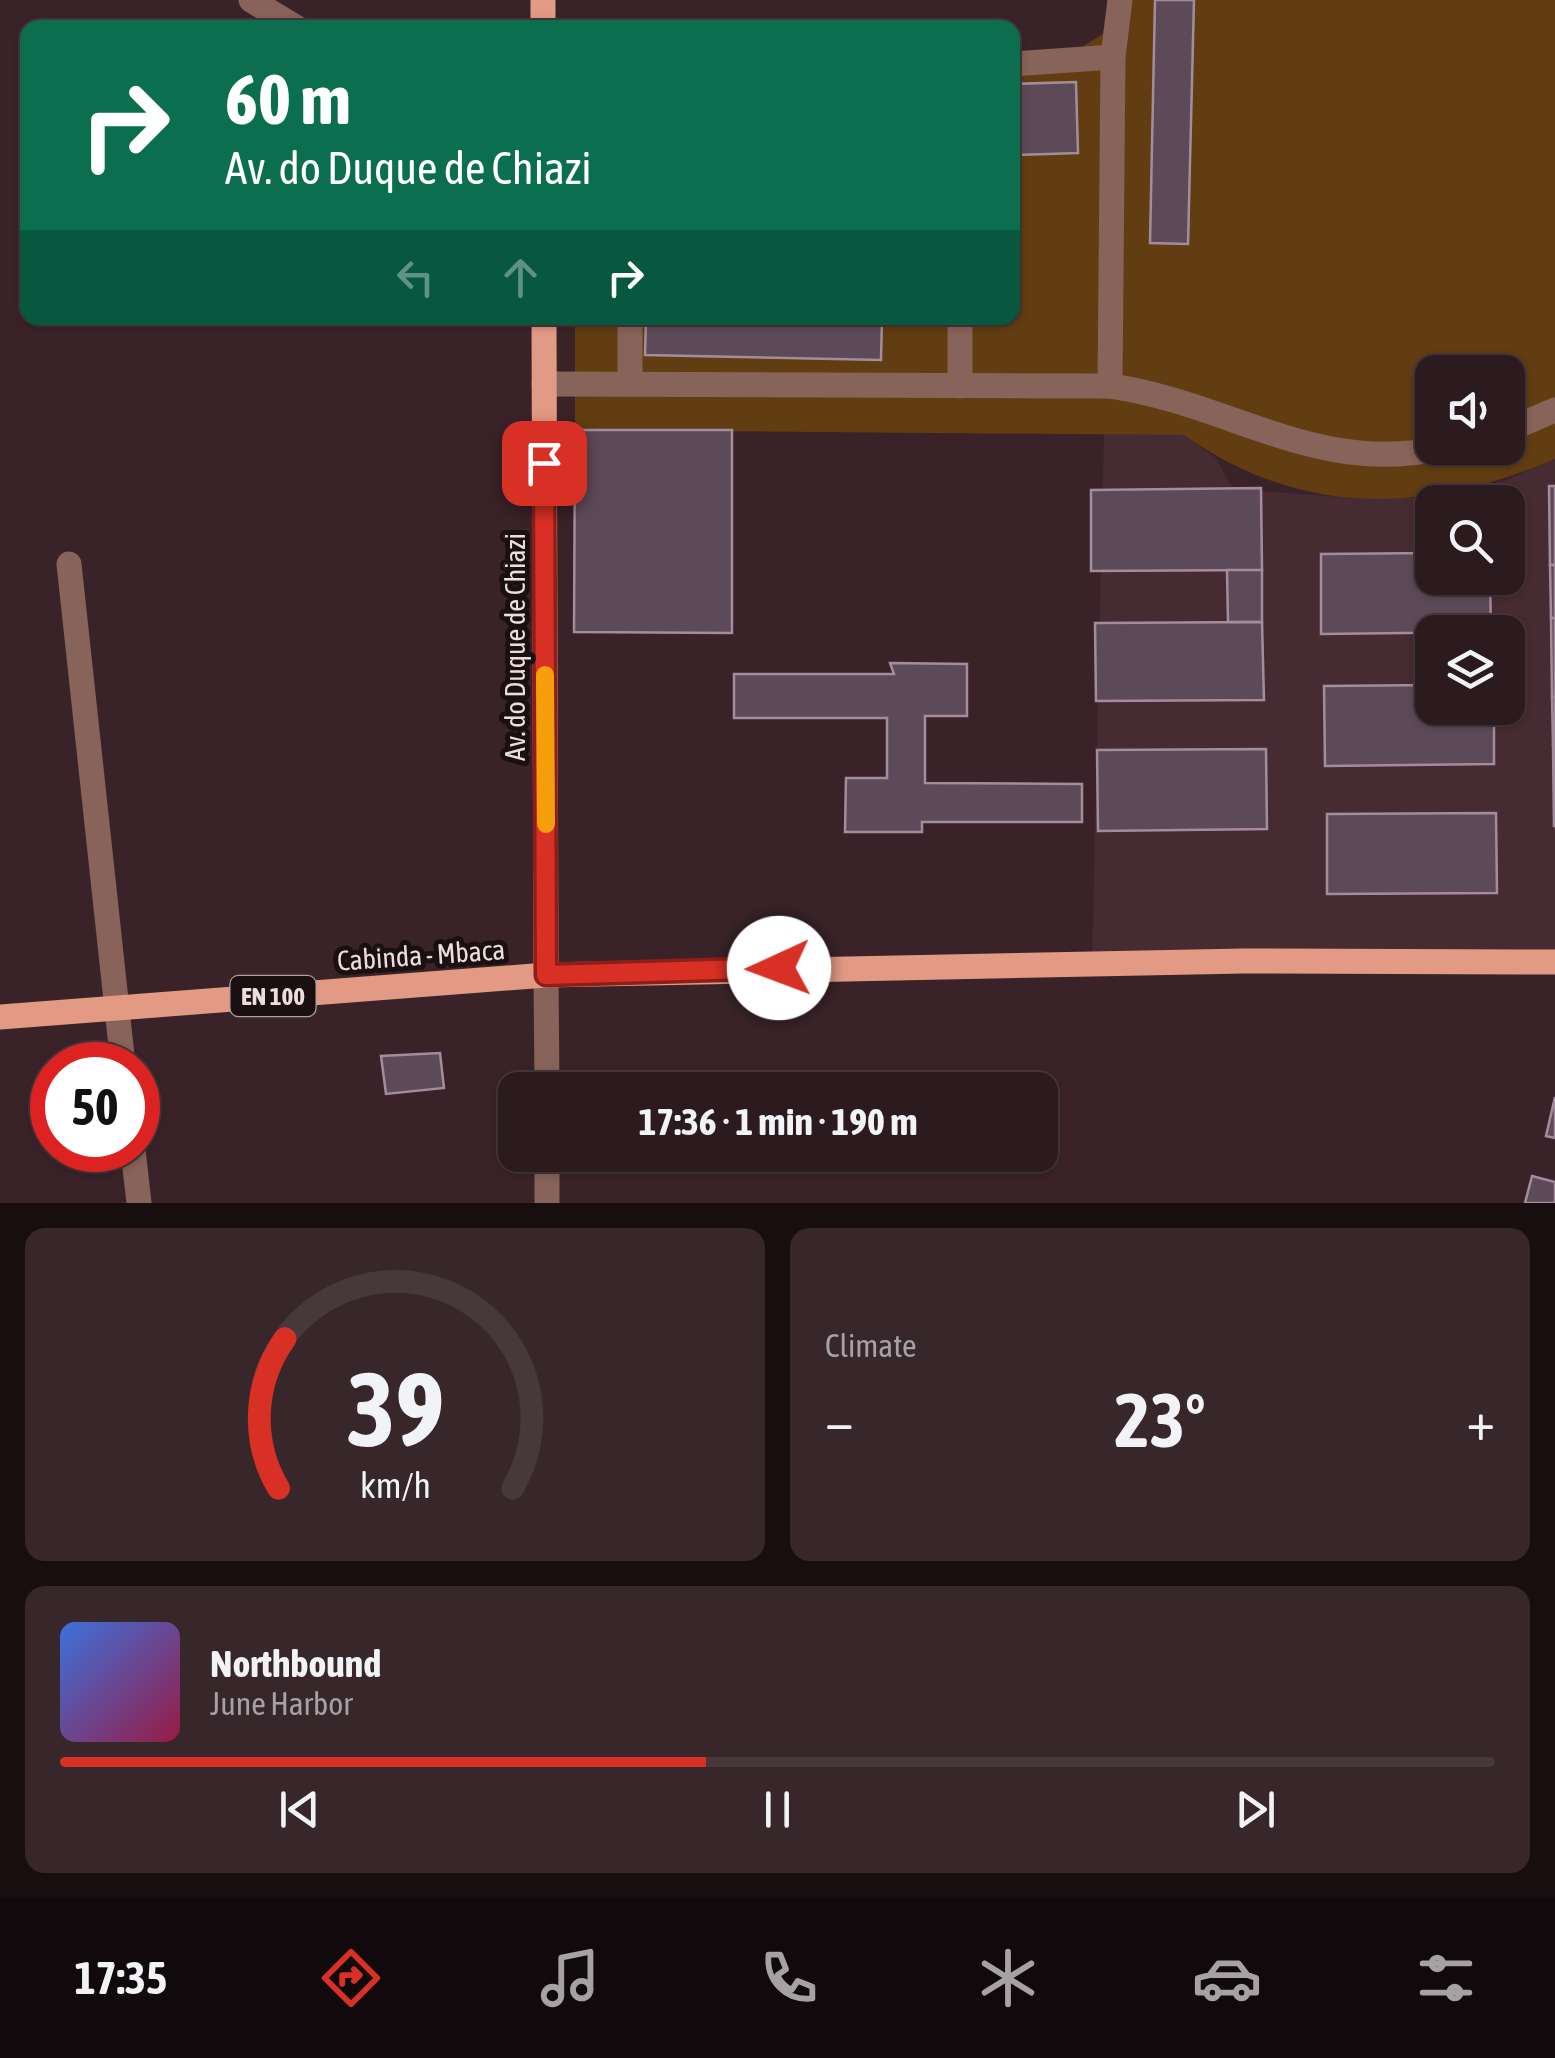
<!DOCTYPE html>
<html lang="en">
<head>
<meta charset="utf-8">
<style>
	:root { --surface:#2b1a1e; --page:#37272b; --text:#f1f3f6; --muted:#a6a1a4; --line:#47383c; --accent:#d93025 }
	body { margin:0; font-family:"Asap Condensed",sans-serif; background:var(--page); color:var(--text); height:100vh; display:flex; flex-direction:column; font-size:38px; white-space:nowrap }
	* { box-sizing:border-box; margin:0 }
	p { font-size:32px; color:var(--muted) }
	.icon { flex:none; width:55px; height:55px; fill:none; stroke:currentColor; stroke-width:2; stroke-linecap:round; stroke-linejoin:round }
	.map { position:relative; height:1203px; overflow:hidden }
	.side { display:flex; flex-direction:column; gap:25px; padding:25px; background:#180e10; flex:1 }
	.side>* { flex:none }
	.hud { position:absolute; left:20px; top:20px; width:1000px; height:305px; border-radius:20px; box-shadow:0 2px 8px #0004,0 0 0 2px var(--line); background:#0b6e4f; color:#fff; overflow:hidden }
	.controls { position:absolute; left:1415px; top:355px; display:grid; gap:20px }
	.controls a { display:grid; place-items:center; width:110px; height:110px; border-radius:20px; background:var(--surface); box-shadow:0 2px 8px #0004,0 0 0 2px var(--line); font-size:50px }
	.speed { position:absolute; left:30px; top:1042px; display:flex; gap:20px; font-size:50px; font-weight:700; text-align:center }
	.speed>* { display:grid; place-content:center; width:130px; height:130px; border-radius:50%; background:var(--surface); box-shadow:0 2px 8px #0004,0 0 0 2px var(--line); line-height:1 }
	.speed .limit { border:15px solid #d22; background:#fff; color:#111 }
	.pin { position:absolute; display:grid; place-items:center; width:85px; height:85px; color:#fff; margin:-42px; border-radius:20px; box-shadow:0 5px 15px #0006 }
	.me { position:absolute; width:110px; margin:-55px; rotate:268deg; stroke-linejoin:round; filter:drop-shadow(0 0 8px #0008) }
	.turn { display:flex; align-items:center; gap:35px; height:210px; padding:0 40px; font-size:45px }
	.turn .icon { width:130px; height:130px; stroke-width:2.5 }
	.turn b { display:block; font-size:70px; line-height:85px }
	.lanes { display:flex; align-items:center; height:95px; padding:0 40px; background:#0003; justify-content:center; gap:50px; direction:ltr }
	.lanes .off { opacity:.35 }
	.big { font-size:75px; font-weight:700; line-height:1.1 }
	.side .card { flex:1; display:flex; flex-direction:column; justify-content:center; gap:15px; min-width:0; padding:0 35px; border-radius:20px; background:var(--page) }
	.side .dial { align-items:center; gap:0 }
	.dial svg { height:260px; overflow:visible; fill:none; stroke:var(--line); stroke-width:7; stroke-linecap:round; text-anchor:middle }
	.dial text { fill:var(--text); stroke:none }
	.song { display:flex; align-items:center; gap:30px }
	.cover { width:120px; height:120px; border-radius:15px; background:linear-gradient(135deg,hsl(220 70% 55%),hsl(340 70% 35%)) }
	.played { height:10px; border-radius:5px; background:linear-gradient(90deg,var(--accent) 45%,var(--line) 45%) }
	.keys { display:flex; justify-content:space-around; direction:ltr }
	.heat { display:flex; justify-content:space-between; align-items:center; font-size:55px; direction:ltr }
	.side .tiles { flex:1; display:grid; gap:25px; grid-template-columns:1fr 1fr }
	.card:last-child { grid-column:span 2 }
	.trip { position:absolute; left:498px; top:1072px; width:560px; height:100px; border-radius:20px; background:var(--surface); box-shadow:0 2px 8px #0004,0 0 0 2px var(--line); font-weight:700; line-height:100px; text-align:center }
	.dock { display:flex; height:160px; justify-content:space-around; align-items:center; background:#110a0c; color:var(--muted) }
	.dock .icon { width:70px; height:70px }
	.dock .active { color:var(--accent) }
	.dock b { font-size:45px; color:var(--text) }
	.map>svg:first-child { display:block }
	.built { fill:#472b32; fill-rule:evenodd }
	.green { fill:#613d11; fill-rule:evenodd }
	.building { fill:#5d4a58; stroke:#a38d9d; stroke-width:2.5 }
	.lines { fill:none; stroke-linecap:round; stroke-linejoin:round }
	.minor { stroke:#876359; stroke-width:25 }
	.major { stroke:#e39a85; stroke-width:25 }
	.route-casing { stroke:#8d1f18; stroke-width:25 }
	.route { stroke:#d93025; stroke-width:18 }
	.slow { stroke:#f59e0b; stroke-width:18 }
	.labels { text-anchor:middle; stroke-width:10; stroke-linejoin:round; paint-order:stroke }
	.shield { fill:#1a1012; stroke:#aea0a2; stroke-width:2.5 }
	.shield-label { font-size:25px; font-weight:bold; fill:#eddde0 }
	.street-label { font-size:28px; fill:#eddde0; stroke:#1a1012 }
</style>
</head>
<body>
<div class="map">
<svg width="1555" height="1203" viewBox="0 0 1555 1203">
	<rect width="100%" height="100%" fill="#392328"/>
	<path class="built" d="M1104,434L1184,435L1216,458L1233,489L1368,499L1437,497L1504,481L1555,459V963L1092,964ZM1432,502H1508V578H1432ZM1432,632H1508V708H1432Z"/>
	<path class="green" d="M1108,0H1555V459C1427,514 1301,518 1184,435L575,430V318H1012L1013,54H1070L1103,34ZM1432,372H1508V448H1432Z"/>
	<g class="building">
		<path d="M1155,0H1194L1188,244L1150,243Z"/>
		<path d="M1076,82L1078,153L1012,155V84Z"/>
		<path d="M646,318H882L881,360L645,355Z"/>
		<path d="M575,430H732V633L574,632Z"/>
		<path d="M1549,486H1555V565H1550Z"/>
		<path d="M1261,488L1262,570L1091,571V490Z"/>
		<path d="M1432,553V578H1490L1491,632L1321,634V554Z"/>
		<path d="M1550,565H1555V618H1551Z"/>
		<path d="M1227,570H1262V622H1228Z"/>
		<path d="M1551,618H1555V697H1552Z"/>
		<path d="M1262,622L1264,700L1096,701L1095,623Z"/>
		<path d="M890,663L967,664V716H925V783L1082,784V822H922V832H845L846,778H887V718H734V674H894Z"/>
		<path d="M1432,685V708H1494V764L1325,766L1324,686Z"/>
		<path d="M1552,697H1555V745H1553Z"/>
		<path d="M1553,745H1555V826H1554Z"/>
		<path d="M1266,749L1267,829L1098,831L1097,750Z"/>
		<path d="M1496,813L1497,893L1327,894V814Z"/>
		<path d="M440,1053L444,1088L386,1094L381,1056Z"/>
		<path d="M1555,1097V1138L1546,1136Z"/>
		<path d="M1532,1176L1555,1182V1203H1525Z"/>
	</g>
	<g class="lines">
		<g class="minor">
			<path d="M251,0L297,28"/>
			<path d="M1012,64L1113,57"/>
			<path d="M630,318V384"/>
			<path d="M960,318V386"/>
			<path d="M544,384L1110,386C1230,403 1317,476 1442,448"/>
			<path d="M1110,386L1113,57L1120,0"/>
			<path d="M1508,430L1555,410"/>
			<path d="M69,564L123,1065"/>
			<path d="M546,975L547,1090"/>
			<path d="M133,1150L139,1203"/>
			<path d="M547,1155V1203"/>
		</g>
		<g class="major">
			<path d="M543,0V28"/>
			<path d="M544,318L546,975"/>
			<path d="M0,1017L546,975L1244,961L1555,962"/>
		</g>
	</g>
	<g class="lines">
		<defs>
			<path id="route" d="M544,463L546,975L779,968"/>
		</defs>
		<use href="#route" class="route-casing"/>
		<use href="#route" class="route"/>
		<path class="slow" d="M545,675L546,824"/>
	</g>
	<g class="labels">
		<rect class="shield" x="230.5" y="976" width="85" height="40" rx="8"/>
		<g class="shield-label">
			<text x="273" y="1005">EN 100</text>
		</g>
		<g class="street-label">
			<text transform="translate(515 647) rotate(-90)" y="10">Av. do Duque de Chiazi</text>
			<text transform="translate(421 955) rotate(-4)" y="10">Cabinda - Mbaca</text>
		</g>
	</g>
</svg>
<div class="controls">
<a><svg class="icon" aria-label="sound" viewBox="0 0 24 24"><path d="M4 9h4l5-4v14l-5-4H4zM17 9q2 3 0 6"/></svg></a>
<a><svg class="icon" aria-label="search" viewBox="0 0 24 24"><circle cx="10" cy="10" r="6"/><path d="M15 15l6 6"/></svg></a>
<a><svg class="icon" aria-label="layers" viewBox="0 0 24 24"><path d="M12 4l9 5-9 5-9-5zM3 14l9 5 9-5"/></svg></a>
</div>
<div class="speed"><div class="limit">50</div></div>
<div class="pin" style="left:544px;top:463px;background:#d93025"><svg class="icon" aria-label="arrive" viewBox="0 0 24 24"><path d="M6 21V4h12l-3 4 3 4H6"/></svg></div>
<svg class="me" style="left:779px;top:968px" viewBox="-20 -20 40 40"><circle r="19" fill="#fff"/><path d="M0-13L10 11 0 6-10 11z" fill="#d93025"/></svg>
<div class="trip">17:36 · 1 min · 190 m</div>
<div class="hud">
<div class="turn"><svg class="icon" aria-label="right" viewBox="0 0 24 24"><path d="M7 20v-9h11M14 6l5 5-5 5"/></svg><div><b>60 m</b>Av. do Duque de Chiazi</div></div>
<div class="lanes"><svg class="icon off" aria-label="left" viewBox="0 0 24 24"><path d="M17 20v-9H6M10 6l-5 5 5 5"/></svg><svg class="icon off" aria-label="ahead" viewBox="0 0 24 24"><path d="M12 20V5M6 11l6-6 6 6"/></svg><svg class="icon" aria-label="right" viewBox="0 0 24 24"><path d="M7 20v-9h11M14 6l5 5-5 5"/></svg></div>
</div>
</div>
<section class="side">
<div class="tiles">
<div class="card dial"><svg viewBox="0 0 100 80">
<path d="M14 69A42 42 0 1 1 86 69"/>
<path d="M14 69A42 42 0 0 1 16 23" stroke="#d93025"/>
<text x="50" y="56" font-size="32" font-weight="700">39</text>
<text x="50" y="72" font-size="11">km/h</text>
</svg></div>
<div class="card"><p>Climate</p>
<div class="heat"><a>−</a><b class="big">23°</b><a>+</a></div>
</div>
<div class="card">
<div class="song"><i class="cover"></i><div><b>Northbound</b><p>June Harbor</p></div></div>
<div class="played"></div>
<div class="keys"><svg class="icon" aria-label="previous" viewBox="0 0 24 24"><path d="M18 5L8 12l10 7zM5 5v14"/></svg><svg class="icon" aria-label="pause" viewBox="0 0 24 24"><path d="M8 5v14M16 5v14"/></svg><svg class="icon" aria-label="next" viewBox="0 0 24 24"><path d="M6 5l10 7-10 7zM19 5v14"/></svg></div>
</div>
</div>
</section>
<nav class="dock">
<b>17:35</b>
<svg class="icon active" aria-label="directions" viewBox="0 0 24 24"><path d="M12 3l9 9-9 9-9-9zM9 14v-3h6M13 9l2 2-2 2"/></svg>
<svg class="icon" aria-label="music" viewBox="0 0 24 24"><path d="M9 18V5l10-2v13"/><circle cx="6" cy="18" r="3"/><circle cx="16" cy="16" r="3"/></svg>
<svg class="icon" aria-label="phone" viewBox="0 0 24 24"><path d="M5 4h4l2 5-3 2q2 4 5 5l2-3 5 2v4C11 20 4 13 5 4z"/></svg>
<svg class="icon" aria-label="climate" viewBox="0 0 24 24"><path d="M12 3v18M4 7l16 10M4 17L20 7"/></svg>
<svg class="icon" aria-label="car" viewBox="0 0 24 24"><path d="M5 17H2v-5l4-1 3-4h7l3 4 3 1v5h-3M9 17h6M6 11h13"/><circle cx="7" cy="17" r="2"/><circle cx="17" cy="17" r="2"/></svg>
<svg class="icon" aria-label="filters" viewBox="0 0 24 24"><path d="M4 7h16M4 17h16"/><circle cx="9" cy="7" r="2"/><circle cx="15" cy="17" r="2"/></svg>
</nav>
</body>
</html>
